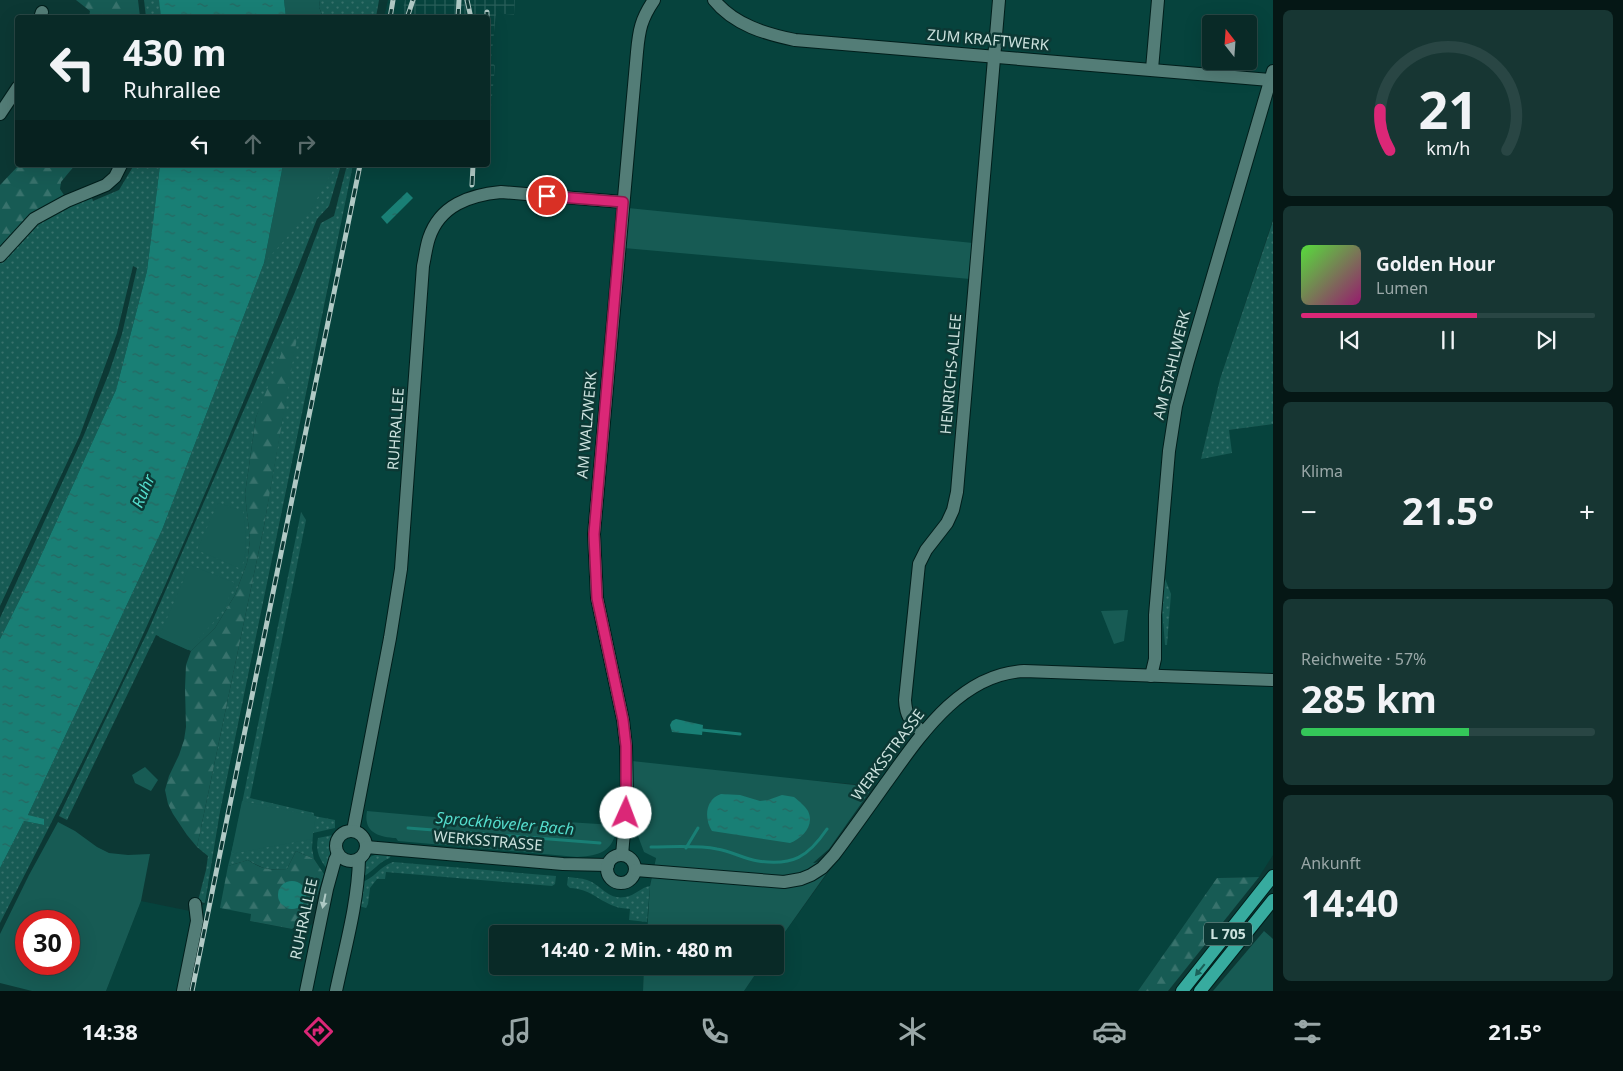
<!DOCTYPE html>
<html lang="de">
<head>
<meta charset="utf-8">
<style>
	:root { --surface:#092a27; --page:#173633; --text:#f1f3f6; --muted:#99a7a7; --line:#294644; --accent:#db2777 }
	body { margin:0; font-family:"Noto Sans",sans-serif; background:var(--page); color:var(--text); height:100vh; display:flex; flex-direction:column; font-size:19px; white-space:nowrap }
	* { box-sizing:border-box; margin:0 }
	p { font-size:16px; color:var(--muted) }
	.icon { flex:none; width:28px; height:28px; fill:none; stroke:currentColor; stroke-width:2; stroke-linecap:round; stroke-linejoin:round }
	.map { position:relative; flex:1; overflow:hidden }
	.sheet { display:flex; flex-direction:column; gap:10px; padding:10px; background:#051715; width:350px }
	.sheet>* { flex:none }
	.guide { position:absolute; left:15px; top:15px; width:475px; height:152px; border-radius:5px; box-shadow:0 5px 20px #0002,0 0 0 1px var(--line); background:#092a27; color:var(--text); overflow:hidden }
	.needle { width:32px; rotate:343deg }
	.buttons { position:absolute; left:1202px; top:15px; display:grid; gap:10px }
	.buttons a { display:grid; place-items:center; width:55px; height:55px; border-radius:5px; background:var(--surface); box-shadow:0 5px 20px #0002,0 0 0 1px var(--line); font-size:25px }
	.speed { position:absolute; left:15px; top:910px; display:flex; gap:10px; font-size:25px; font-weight:700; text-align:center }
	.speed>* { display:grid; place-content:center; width:65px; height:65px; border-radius:50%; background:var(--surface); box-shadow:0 5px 20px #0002,0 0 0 1px var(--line); line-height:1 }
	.speed .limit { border:8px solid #d22; background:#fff; color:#111 }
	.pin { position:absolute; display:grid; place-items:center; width:42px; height:42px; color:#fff; margin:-21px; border:2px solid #fff; border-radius:50%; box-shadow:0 1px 5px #0007 }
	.me { position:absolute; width:55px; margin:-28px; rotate:2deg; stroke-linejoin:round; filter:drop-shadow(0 0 4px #0008) }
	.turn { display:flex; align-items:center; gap:18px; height:105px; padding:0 25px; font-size:22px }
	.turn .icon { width:65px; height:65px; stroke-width:2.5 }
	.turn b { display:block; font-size:35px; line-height:42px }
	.lanes { display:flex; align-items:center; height:48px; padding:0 25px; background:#0003; justify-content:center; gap:25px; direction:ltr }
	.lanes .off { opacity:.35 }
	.big { font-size:38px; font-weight:700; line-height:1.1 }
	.sheet .tile { flex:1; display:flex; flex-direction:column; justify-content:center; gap:8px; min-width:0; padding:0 18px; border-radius:8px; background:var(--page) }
	.sheet .dial { align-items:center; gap:0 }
	.dial svg { height:130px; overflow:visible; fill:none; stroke:var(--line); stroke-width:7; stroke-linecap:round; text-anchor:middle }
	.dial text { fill:var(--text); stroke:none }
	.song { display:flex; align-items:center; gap:15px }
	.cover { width:60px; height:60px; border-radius:8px; background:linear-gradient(135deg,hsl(110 70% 55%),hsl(320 70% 35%)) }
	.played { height:5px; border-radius:2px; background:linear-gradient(90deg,var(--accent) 60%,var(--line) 60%) }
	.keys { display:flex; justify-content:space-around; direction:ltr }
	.heat { display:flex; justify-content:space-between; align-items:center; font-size:28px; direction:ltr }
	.charge { height:8px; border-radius:4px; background:linear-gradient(90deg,#34c759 57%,var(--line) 0) }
	.trip { position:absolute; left:489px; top:925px; width:295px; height:50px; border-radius:5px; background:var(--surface); box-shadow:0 5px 20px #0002,0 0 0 1px var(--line); font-weight:700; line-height:50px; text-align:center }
	.dock { display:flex; height:80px; justify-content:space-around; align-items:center; background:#041110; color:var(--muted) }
	.dock .icon { width:35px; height:35px }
	.dock .active { color:var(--accent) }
	.dock b { font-size:22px; color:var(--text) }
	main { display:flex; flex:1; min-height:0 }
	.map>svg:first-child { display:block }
	.built { fill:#06433d; fill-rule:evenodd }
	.industrial { fill:url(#industrial-grid) }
	.grass { fill:url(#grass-dots) }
	.forest { fill:url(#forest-firs) }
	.green { fill:#175b54; fill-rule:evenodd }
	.water { fill:url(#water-ripples) }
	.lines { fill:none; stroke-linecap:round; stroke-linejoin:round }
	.stream { stroke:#197f75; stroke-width:3 }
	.minor-casing { stroke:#001e1b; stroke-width:14 }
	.major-casing { stroke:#001e1b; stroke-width:14 }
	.minor { stroke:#537d77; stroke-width:12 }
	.major { stroke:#37ab9f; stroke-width:12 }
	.rail-casing { stroke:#b0c9c5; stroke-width:5 }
	.rail { stroke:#0c3834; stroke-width:3; stroke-dasharray:9; stroke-linecap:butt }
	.oneway { fill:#aec9c4 }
	.oneway2 { fill:#1b6059 }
	.route-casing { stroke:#8e194d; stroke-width:12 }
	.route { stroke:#db2777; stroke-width:9 }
	.labels { text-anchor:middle; stroke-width:5; stroke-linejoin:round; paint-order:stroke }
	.shield { fill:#0c3834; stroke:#92afab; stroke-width:1 }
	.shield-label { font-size:14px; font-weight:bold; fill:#cce2de }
	.street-label { font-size:15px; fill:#cce2de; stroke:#0c3834 }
	.water-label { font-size:16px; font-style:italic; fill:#54dccc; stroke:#0c3834 }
</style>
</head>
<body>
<main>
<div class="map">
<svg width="1273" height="991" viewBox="0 0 1273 991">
	<defs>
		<pattern id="industrial-grid" width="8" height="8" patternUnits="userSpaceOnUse" patternTransform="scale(1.25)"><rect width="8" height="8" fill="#06433d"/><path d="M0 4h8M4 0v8" fill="none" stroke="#295e59"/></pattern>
		<pattern id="grass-dots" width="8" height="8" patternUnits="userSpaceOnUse" patternTransform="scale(1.25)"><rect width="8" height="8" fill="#175b54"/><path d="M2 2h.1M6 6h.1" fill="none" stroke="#38726c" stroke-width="1.8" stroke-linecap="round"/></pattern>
		<pattern id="forest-firs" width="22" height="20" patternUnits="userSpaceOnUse" patternTransform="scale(1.25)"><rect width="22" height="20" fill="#175b54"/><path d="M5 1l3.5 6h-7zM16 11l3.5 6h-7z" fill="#38726c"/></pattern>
		<pattern id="water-ripples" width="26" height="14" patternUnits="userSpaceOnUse" patternTransform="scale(1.25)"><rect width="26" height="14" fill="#197f75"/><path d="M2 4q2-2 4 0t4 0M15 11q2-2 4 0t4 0" fill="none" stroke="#276761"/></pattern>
	</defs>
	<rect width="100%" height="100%" fill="#0c3834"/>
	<path class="built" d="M388,0H1273V219L1220,379L1201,459L1229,430L1273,424V855L1259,877L1217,878L1138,991H744L761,966H775V946L890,787L794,779L656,858L650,885L647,934H498V966H644L643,991H106L141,901L190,911L205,904L220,812L353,165H488V18L384,17ZM1211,24H1249V61H1211ZM312,839V848L314,859L324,874L314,923L301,931L250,921L251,914L231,854Z"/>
	<path class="industrial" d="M405,0H515L514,15L496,13L491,61L495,66L490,117H488V18L401,17Z"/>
	<g class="grass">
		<path d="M144,0H160L161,17H146Z"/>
		<path d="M320,0H379L376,17H323L319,7Z"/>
		<path d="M134,165H160L147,271L116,390L34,571L0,639V618L84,435L109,373L122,334L137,268L133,266L117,333L80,435L0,606V262L9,250L34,222L91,195L93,201L119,190Z"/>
		<path d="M332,165H341L329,206L317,219C259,367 198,514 132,659C90,748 45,835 0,923V868L24,821L44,825L28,815L162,530L264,263Z"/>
		<path d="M347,165H353L220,812L205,903L198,901L206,870L208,856L197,847L264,526L298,327L256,417L245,494L250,540L247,563L235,595L215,628L191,651L156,635L67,820L59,816L148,631L295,292L321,223L334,216Z"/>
		<path d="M1273,221V424L1229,430L1232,453L1201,459L1220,379Z"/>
		<path d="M301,512L306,520L250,798L314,813V816L335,820V828L313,833L312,848L314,859L296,851L287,869C269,870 264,870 248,860L228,866L235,838Z"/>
		<path d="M1164,576L1171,594L1167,645H1165L1162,607Z"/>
		<path d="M333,835L331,841L329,871C320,861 315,851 318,838Z"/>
		<path d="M391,853L390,858C378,862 372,873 361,878C365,855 369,855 391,853Z"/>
		<path d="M393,862L556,876L555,884L552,886L386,872L385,879H377L370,888L368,904L366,908L359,906L360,883C374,879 380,866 393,862Z"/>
		<path d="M568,877C574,878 581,878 587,880C602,885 607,900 625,897C635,896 641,887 650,886L647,922L629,920L630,909C624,908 618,908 614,906C596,899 590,889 570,888L567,885Z"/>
	</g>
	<g class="forest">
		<path d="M76,0H138L140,17H89L90,11Z"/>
		<path d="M19,165H75L61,182L60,189L66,198L3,249L0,247V185Z"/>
		<path d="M299,326L264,526L197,847L187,835L173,814L168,804L165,790L169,776L179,755L184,740L186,727L185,688L186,665L191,651L215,628L235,595L247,563L250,540L245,494L256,417L285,344Z"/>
		<path d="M296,851L314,859L324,874L312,912L292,929L250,921L251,914L220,908L228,866L248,860C263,870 269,870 287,869Z"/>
		<path d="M1259,877L1168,991H1138L1217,878Z"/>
	</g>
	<g class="green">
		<path d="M284,0H320L319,7L323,17H286Z"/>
		<path d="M283,165H336L309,213L264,263Z"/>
		<path d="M628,208L973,243L970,279L624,248Z"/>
		<path d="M218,503L243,511C245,531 249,549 241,569L197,550Z"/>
		<path d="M190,565L235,583L224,609L212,624L188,650L159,637Z"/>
		<path d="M1128,610L1124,641L1114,644L1101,611Z"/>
		<path d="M632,761L873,787L829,849L813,863L836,860L775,946V934H647L650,886L656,858L644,852L638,836L615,835C610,854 594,856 577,857L398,841L396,838C378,837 363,832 367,811L557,828L567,822L630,826Z"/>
		<path d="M145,767L158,780L151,791L135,783L132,775Z"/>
		<path d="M242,801L316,816L312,839L231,854Z"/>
		<path d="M58,822L75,831L97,847L109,853L128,855L150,854L141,901L106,991H32L0,983V934L29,875ZM26,921H69V964H26Z"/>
		<path d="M1264,931L1273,939V991H1213Z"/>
		<path d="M644,966H761L744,991H643Z"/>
	</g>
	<g class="water">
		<path d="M159,0H284L286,17H161Z"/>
		<path d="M160,165H283L264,263L162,530L28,815L44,819V825L24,821L0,868V639L34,571L116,390L147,271Z"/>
		<path d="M407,192L413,198L387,224L381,217Z"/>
		<path d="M676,719L703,725L702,735L672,732L670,725L672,721Z"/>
		<path d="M721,794L740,795L760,801L768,800L782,795L794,797C799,801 805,806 808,811C815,826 802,838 790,843L712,831C704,819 705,799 721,794Z"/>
		<circle cx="292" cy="895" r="14"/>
	</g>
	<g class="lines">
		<g class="stream">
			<path d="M702,730L740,734"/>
			<path d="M408,828L600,843"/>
			<path d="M651,847C672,847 697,845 717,849C731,851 744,859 758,861C793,866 808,857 827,829"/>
			<path d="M686,848L698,828"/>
		</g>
		<defs>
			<g id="minor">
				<path d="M714,0C734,25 766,34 795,40L1270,80"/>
				<path d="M40,18L42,12"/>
				<path d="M1152,69L1158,0"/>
				<path d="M0,114L18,87"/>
				<path d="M0,256L34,219L67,201L106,185L115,177L121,165"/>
				<path d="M1151,676L1155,659V615L1169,451L1176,406L1188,361L1273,71"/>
				<path d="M923,733C911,721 906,718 905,700L919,564L926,550L947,523L953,510L957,492L999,0"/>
				<path d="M353,831L390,638L401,569L423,266C425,257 426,247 429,238C440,205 470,195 501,192L623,202"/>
				<circle cx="351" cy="846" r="15"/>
				<path d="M366,847L563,864L608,865"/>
				<circle cx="621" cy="869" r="14"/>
				<path d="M622,855L627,797L626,746L623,720L597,598L594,534L637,52C639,30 641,19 654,0"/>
				<path d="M636,870L784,882L801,879L811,875L822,868L834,855C852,831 869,807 886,783C920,736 960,674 1024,671L1273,680"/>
				<path d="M183,991L197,921L195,904"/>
				<path d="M306,991L327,889L335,860L338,854"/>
				<path d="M336,991C345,948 358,903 359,859"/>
			</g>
			<g id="major">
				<path d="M1182,991L1273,876"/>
				<path d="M1200,991L1273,900"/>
			</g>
		</defs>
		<use href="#minor" class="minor-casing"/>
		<use href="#major" class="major-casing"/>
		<use href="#minor" class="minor"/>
		<use href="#major" class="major"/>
		<defs>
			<g id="rail">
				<path d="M467,0L471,18"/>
				<path d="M390,18L393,0"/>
				<path d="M407,18L413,0"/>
				<path d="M458,18L459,0"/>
				<path d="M487,18V12"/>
				<path d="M472,185L473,165"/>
				<path d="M192,991L360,165"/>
			</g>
		</defs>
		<use href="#rail" class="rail-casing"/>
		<use href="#rail" class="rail"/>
	</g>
	<defs><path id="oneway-solid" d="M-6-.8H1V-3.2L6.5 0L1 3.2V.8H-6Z" transform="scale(1.25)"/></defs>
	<use class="oneway" href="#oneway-solid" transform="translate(324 901) rotate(102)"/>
	<use class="oneway2" href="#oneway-solid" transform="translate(1200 970) rotate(129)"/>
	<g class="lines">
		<defs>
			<path id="route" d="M547,196L623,202L594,534L597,598L623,720L626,746V813"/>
		</defs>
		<use href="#route" class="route-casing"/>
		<use href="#route" class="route"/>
	</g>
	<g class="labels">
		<rect class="shield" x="1204" y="922.5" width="48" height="23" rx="4"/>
		<g class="shield-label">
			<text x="1228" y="939">L 705</text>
		</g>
		<g class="street-label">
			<text transform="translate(988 40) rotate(5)" y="5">ZUM KRAFTWERK</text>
			<text transform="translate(1172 365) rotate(-76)" y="5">AM STAHLWERK</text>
			<text transform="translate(951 374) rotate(-85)" y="5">HENRICHS-ALLEE</text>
			<text transform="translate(587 425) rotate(-85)" y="5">AM WALZWERK</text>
			<text transform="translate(396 429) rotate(-86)" y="5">RUHRALLEE</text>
			<text transform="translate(888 755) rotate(-53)" y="5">WERKSSTRASSE</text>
			<text transform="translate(488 841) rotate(5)" y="5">WERKSSTRASSE</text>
			<text transform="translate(304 919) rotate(-78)" y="5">RUHRALLEE</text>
		</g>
		<g class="water-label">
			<text transform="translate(143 491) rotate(-67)" y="6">Ruhr</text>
			<text transform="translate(505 823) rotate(5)" y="6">Sprockhöveler Bach</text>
		</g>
	</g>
</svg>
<div class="buttons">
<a><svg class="needle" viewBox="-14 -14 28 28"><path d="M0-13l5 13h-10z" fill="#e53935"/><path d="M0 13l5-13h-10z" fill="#99a7a7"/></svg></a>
</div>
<div class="speed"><div class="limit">30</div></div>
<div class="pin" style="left:547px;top:196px;background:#d93025"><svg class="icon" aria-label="arrive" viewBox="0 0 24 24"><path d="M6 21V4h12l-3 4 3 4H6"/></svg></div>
<svg class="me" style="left:626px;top:813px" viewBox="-20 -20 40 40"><circle r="19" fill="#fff"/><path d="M0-13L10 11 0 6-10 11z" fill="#db2777"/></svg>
<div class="trip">14:40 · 2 Min. · 480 m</div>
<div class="guide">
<div class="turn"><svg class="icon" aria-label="left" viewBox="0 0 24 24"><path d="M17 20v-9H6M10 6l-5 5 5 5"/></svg><div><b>430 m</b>Ruhrallee</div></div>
<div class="lanes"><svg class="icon" aria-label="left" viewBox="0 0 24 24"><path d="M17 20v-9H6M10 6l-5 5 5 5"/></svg><svg class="icon off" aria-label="ahead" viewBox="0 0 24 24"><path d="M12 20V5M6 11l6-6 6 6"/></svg><svg class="icon off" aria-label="right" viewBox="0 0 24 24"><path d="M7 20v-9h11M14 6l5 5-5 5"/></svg></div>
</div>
</div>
<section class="sheet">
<div class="tile dial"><svg viewBox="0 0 100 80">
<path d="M14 69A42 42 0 1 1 86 69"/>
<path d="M14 69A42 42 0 0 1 8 44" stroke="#db2777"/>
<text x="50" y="56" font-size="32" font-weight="700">21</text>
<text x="50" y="72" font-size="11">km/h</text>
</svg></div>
<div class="tile">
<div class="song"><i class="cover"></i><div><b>Golden Hour</b><p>Lumen</p></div></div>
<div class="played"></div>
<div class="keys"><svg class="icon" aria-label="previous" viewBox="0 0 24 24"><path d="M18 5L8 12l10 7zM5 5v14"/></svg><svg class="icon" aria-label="pause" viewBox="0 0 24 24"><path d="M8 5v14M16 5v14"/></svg><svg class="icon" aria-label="next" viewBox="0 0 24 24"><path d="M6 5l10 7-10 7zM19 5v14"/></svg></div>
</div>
<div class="tile"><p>Klima</p>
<div class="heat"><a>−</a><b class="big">21.5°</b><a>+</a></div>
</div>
<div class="tile"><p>Reichweite · 57%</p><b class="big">285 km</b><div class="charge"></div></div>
<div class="tile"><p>Ankunft</p><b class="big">14:40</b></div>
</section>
</main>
<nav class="dock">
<b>14:38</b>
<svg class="icon active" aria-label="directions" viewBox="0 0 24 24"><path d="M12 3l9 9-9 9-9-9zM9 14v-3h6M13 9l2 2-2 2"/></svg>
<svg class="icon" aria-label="music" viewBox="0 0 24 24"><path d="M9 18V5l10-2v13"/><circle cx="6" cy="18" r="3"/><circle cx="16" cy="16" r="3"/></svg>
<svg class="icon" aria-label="phone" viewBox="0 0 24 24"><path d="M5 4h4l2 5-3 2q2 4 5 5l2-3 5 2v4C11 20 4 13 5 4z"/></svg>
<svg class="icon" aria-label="climate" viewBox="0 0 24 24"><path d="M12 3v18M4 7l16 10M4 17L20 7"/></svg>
<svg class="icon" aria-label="car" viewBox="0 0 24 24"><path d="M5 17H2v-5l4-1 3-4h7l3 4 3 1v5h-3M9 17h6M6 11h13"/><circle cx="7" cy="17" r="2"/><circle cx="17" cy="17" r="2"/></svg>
<svg class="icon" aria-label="filters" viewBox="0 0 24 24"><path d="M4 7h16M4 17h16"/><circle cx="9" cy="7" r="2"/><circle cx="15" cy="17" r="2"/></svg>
<b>21.5°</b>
</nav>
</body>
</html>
